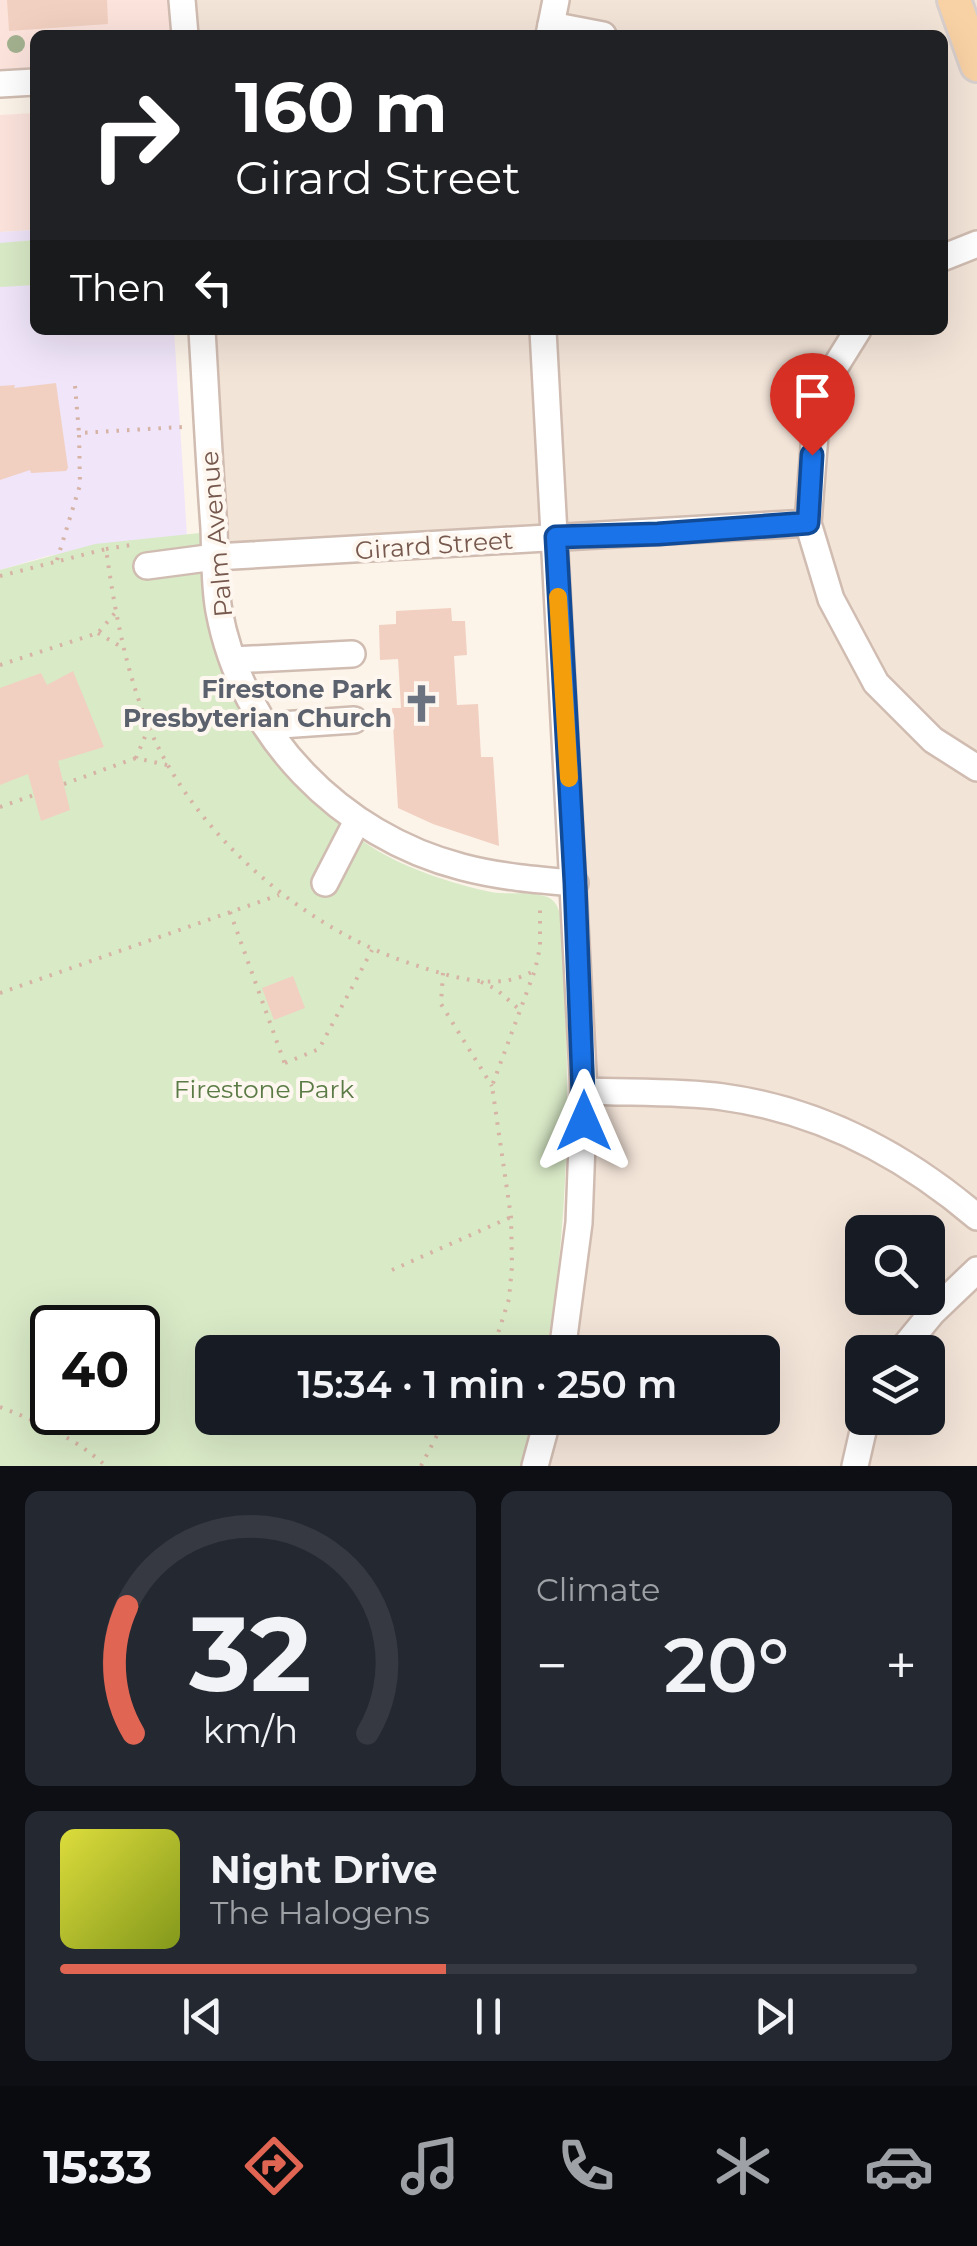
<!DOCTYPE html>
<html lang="en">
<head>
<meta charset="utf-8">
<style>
	:root { --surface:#171b24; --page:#242831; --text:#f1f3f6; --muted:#9ea1a6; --line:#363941; --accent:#e16553 }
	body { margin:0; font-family:Montserrat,sans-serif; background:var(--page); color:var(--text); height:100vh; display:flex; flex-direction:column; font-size:38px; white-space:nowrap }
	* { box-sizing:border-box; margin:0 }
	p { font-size:32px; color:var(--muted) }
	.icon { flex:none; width:55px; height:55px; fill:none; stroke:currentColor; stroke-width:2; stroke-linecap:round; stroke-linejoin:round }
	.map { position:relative; height:1466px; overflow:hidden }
	.sheet { display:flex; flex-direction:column; gap:25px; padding:25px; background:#0d0f14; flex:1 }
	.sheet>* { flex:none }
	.hud { position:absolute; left:30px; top:30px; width:918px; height:305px; border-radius:15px; box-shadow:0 10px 40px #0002; background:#202124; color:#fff; overflow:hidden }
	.tools { position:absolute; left:845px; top:1215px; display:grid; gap:20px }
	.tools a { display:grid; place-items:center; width:100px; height:100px; border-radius:15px; background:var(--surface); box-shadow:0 10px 40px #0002; font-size:50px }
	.speed { position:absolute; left:30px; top:1305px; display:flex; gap:20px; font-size:50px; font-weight:700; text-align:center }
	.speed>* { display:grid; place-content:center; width:130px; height:130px; border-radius:50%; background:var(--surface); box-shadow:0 10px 40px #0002; line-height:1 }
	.speed .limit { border:5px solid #111; border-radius:15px; background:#fff; color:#111 }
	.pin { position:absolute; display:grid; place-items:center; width:85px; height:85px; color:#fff; margin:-102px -42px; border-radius:50% 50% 50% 0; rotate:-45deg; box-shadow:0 0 10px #0007 }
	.pin .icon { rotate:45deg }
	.me { position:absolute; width:110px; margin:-55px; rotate:0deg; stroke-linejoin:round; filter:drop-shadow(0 0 8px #0008) }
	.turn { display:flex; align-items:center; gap:35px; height:210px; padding:0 40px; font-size:45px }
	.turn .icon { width:130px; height:130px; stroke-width:2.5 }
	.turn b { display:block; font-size:70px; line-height:85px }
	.then { display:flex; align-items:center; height:95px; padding:0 40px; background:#0003; gap:20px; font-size:38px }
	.big { font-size:75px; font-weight:600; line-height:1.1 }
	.sheet .tile { flex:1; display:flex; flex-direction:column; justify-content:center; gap:15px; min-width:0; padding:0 35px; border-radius:15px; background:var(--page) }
	.sheet .dial { align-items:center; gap:0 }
	.dial svg { height:260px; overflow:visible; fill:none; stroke:var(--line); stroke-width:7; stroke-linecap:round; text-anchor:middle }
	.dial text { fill:var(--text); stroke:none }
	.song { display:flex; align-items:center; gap:30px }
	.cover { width:120px; height:120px; border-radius:15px; background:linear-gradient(135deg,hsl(60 70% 55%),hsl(70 70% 35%)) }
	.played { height:10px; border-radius:5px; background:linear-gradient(90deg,var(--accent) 45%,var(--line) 45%) }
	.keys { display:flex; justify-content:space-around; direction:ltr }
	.heat { display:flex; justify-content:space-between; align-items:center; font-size:55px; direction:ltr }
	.sheet .tiles { flex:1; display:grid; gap:25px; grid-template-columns:1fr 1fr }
	.tile:last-child { grid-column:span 2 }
	.trip { position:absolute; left:195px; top:1335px; width:585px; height:100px; border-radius:15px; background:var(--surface); box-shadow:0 10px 40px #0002; font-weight:600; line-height:100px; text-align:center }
	.dock { display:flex; height:160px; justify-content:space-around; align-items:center; background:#090b0e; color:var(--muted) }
	.dock .icon { width:70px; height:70px }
	.dock .selected { color:var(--accent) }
	.dock b { font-size:45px; color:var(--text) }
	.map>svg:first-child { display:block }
	.residential { fill:#f3e4d8; fill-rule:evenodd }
	.commercial { fill:#fce4dd }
	.education { fill:#f0e5f9 }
	.green { fill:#d9eac7; fill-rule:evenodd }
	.building { fill:#f1d0c1 }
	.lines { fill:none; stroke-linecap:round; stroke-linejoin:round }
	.minor-casing { stroke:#d0bcb1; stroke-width:30 }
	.major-casing { stroke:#d9d0cd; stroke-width:38 }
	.path { stroke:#d6b3a4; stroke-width:4; stroke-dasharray:2.5 8; stroke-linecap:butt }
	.minor { stroke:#fff; stroke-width:25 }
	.major { stroke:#f8d1a4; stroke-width:32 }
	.tree { fill:#a3b18f }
	.route-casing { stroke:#114b97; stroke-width:25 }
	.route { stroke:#1a73e8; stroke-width:18 }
	.slow { stroke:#f59e0b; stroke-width:18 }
	.labels { text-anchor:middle; stroke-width:8; stroke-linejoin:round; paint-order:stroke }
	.street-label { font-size:25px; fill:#76584d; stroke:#fef7f0 }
	.worship-label { font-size:25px; font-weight:bold; fill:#5b616d; stroke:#fef7f0; text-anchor:end }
	.park-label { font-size:25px; fill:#5a7b45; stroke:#fef7f0 }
</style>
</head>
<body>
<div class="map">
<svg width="977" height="1466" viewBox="0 0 977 1466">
	<rect width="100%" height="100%" fill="#fcf3e9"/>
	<path class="residential" d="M182,0H977V1466H535L548,1418H762V1352H562L579,1223L556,538L215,557L202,330H942V35H185ZM862,1232H928V1298H862ZM862,1352H928V1418H862Z"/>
	<g class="commercial">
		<path d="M0,0H182L185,35H35V80L0,82Z"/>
		<path d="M35,113V230L0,232V115Z"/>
	</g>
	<path class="education" d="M35,230V330H174L187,537L47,556L0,570V232Z"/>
	<g class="green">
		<path d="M35,240V285L0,287V243Z"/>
		<path d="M200,533C202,561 202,589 207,617C227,712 289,794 370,846C406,869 450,883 491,892C508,895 527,891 544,896C555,898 559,908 561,918C570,1064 572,1208 546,1352H212V1418H533L520,1466H0V570L95,544ZM52,1328H138V1412H52Z"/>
	</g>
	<g class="building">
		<path d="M7,0H107L108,24L9,31Z"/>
		<path d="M56,383L68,468L66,471L31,473L30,470L0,480V386L15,385L14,388Z"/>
		<path d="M451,608L452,621H465L467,655L454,656L457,705L478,704L481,757H493L499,846L433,824L398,808L392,708H401L398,659L380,660L379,625L396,624V611Z"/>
		<path d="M73,671L104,747L58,761L70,810L41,821L28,774L0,785V688L41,673L47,685Z"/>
		<path d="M293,976L305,1008L274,1020L262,988Z"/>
	</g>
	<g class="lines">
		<defs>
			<g id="minor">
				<path d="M182,0L185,35"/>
				<path d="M551,25L603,35"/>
				<path d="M549,35L556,0"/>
				<path d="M0,84L35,82"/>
				<path d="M942,258L977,244"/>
				<path d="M202,330C206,396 209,462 214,528C215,555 214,584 219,611C242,735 341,836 462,867C500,877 537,880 575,883"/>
				<path d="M543,330L584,1091L579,1223L562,1352"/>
				<path d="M858,330L830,375L816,422L808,523L831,599L876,683L933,740L977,768"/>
				<path d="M147,566L215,557L808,523"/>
				<path d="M233,660L352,654"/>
				<path d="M266,726L354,720"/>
				<path d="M325,883L357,821"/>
				<path d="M584,1091C630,1093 677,1091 723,1097C818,1110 904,1155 977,1217"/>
				<path d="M900,1352L932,1313L977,1270"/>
				<path d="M535,1466L548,1418"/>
				<path d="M855,1466L866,1418"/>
			</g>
			<path id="major" d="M954,0L977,65"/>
		</defs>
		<use href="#minor" class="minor-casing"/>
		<use href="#major" class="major-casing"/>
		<g class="path">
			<path d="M75,386L79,433"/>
			<path d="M106,549L131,545"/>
			<path d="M57,560L80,485L79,433L182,427"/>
			<path d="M0,576L106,549C114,605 123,658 143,712C185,828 302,930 418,966C455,978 500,992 535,970"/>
			<path d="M98,633L123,648"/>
			<path d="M0,665L98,633L115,613"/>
			<path d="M149,727L136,758L171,766"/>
			<path d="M64,784L136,758"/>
			<path d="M0,807L34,795"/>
			<path d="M230,912L286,1067"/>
			<path d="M443,973L441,1004L492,1086"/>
			<path d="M481,982L496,989L521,1011"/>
			<path d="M0,993L279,895"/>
			<path d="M285,1063L319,1049L372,950"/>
			<path d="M392,1270L511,1217"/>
			<path d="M492,1352L509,1299L512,1266L511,1217L492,1086L535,970L540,947V904"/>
			<path d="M0,1407C39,1422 75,1438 106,1466"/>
			<path d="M421,1466L446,1418"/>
		</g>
		<use href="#minor" class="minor"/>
		<use href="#major" class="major"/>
	</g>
	<circle class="tree" cx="16" cy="44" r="9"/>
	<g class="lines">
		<defs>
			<path id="route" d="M584,1121L575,883L556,537L658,534L808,523L812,455"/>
		</defs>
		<use href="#route" class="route-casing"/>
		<use href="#route" class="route"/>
		<path class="slow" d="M558,597L569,778"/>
	</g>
	<defs>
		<symbol id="church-bare" viewBox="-9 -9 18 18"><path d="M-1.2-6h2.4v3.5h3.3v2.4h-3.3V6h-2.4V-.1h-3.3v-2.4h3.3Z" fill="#6b7280" stroke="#fef7f0" stroke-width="2.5" paint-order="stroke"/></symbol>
	</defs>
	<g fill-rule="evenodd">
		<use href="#church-bare" x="394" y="676" width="55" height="55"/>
	</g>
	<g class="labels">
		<g class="street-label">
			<text transform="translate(216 534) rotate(-95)" y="9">Palm Avenue</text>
			<text transform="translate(434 545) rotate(-4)" y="9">Girard Street</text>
		</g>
		<g class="worship-label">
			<text x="392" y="698">Firestone Park<tspan x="392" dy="29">Presbyterian Church</tspan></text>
		</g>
		<g class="park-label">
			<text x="264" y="1098">Firestone Park</text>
		</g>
	</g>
</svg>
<div class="tools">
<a><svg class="icon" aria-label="search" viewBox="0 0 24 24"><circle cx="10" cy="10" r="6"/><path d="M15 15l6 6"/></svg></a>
<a><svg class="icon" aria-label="layers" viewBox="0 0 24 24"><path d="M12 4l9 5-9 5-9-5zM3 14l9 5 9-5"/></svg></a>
</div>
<div class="speed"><div class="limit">40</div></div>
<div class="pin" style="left:812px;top:455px;background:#d93025"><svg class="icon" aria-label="arrive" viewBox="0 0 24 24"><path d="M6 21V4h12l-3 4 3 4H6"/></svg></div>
<svg class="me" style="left:584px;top:1121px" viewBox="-20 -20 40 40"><path d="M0-17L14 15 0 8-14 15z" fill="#1a73e8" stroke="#fff" stroke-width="4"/></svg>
<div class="trip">15:34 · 1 min · 250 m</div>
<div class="hud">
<div class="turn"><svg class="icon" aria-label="right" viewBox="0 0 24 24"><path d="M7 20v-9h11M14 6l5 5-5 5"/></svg><div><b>160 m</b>Girard Street</div></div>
<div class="then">Then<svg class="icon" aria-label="left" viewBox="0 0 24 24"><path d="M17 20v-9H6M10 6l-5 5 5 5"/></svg></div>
</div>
</div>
<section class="sheet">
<div class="tiles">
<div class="tile dial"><svg viewBox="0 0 100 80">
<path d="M14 69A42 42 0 1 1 86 69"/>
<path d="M14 69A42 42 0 0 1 12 30" stroke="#e16553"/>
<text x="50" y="56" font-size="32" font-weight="700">32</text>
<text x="50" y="72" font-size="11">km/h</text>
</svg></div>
<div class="tile"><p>Climate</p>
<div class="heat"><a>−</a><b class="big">20°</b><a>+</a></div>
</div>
<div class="tile">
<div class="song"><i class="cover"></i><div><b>Night Drive</b><p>The Halogens</p></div></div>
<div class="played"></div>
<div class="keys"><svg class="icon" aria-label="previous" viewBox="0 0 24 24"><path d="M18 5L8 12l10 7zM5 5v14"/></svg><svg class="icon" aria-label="pause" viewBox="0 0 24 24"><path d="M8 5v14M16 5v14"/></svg><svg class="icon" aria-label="next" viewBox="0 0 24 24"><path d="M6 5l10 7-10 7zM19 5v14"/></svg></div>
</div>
</div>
</section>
<nav class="dock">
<b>15:33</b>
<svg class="icon selected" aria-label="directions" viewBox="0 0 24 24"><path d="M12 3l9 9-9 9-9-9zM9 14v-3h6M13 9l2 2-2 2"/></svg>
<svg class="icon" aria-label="music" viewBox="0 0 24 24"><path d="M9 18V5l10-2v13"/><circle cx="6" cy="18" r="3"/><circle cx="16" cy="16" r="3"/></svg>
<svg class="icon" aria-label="phone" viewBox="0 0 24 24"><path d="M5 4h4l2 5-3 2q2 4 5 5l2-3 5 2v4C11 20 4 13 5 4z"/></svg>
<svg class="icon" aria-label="climate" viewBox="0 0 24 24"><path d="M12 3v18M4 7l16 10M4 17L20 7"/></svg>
<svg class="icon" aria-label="car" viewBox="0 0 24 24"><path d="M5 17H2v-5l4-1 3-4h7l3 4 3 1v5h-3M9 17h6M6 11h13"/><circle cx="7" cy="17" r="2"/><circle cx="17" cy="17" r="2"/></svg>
</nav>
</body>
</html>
